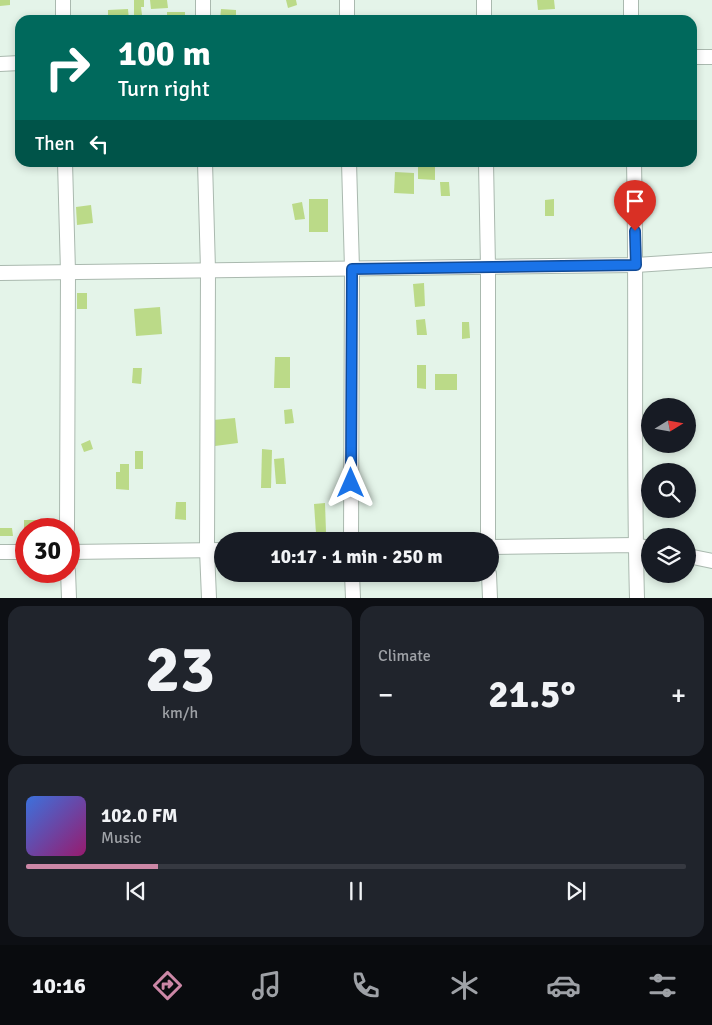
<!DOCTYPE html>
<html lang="en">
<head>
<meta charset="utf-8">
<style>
	:root { --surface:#171b24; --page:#20242c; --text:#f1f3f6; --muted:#9ea1a6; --line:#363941; --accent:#cc87a6 }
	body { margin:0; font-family:Signika,sans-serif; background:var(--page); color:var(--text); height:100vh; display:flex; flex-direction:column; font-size:19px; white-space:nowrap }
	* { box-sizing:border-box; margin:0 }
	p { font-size:16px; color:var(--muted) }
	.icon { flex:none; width:28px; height:28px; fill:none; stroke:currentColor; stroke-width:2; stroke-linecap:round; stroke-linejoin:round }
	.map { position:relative; height:598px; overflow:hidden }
	.side { display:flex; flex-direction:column; gap:8px; padding:8px; background:#0d0f14; flex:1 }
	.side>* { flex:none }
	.guide { position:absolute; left:15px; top:15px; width:682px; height:152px; border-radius:15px; box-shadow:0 2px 8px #0003; background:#00695c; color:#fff; overflow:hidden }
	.needle { width:32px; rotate:79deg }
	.tools { position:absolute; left:641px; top:398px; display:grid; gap:10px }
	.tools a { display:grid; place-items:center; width:55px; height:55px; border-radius:50%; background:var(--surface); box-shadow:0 2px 8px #0003; font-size:25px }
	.speed { position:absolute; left:15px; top:518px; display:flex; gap:10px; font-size:25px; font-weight:700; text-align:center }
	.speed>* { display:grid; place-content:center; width:65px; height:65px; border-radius:50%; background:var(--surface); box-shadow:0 2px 8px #0003; line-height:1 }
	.speed .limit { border:8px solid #d22; background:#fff; color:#111 }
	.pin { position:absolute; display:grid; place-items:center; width:42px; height:42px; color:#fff; margin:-51px -21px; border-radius:50% 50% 50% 0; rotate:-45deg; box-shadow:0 0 5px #0007 }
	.pin .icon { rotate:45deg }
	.me { position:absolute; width:55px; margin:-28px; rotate:0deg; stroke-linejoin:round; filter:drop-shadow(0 0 4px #0008) }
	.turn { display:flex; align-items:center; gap:18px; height:105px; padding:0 20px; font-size:22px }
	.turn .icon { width:65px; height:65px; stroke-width:2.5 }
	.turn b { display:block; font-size:35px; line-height:42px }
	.then { display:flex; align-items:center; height:48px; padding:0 20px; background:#0003; gap:10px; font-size:19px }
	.big { font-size:38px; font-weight:700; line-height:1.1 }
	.side .tile { flex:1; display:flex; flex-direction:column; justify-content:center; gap:8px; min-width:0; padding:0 18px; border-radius:15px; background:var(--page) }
	.side .dial { align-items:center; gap:0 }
	.dial b { font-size:65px; line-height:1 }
	.song { display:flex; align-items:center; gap:15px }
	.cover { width:60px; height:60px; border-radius:8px; background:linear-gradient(135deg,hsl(220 70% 55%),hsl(320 70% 35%)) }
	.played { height:5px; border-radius:2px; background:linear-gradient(90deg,var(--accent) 20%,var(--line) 20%) }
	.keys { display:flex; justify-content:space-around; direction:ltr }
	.heat { display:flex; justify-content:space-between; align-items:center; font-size:28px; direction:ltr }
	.side .tiles { flex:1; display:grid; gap:8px; grid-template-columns:1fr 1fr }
	.tile:last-child { grid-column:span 2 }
	.trip { position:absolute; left:214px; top:532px; width:285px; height:50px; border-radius:25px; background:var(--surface); box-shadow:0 2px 8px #0003; font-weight:700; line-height:50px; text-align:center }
	.dock { display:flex; height:80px; justify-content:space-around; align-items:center; background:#090b0e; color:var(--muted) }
	.dock .icon { width:35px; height:35px }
	.dock .selected { color:var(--accent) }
	.dock b { font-size:22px; color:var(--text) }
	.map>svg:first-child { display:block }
	.building { fill:#bbda88 }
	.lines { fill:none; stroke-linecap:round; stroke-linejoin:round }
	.minor-casing { stroke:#aab9af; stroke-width:16 }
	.minor { stroke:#fff; stroke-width:14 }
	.route-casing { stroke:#114b97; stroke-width:12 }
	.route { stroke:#1a73e8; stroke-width:9 }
</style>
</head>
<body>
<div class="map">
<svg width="712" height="598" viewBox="0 0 712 598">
	<rect width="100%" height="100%" fill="#e4f4e9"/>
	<g class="building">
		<path d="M0,0H10V5L0,6Z"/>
		<path d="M134,0H144V7H141L142,15L134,16Z"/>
		<path d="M150,0H167L168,8L151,9Z"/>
		<path d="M286,0H296L297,5L288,8Z"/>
		<path d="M537,0H554L555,9L538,10Z"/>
		<path d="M128,9L129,20H108V10Z"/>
		<path d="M221,9L236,10V20H220Z"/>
		<rect x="167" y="12" width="18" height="8"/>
		<path d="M418,162H435V180L418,179Z"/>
		<rect x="537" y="162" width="19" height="3"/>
		<path d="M395,172L414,173V194L394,193Z"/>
		<path d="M440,182H449L450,196H441Z"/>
		<rect x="309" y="199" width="19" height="33"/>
		<path d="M554,199V216H545V200Z"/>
		<path d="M302,202L305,219L295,220L292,204Z"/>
		<path d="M91,205L93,223L77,225L76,207Z"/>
		<path d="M424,283L425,306L415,307L413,284Z"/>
		<rect x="77" y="293" width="10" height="16"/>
		<path d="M160,307L162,334L136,336L134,309Z"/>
		<path d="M425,319L427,335H417L416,320Z"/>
		<path d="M462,322H469L470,338L462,339Z"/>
		<path d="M275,357H290V388H274Z"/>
		<path d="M417,365H426V389L417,388Z"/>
		<path d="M133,368H142L141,384L132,383Z"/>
		<rect x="435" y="374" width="22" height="16"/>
		<path d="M292,409L294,423L285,424L284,410Z"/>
		<path d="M235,418L238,443L215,446L213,420Z"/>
		<path d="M90,440L93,449L84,452L81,444Z"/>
		<path d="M262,449L272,450L271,488H261Z"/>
		<rect x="135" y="451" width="8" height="18"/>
		<path d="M284,458L286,484H276L274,459Z"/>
		<path d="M120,464H129V490L116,489V472H120Z"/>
		<path d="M176,502H186V520L175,519Z"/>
		<path d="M325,503L326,532L316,533L314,504Z"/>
		<path d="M24,520H41V529H26V537H24Z"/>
		<path d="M0,528H12L13,536H0Z"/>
	</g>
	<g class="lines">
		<defs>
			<g id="minor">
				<path d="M63,0V20"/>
				<path d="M203,0V20"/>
				<path d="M347,0V20"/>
				<path d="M484,0V20"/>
				<path d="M631,0V20"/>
				<path d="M692,57H712"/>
				<path d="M0,64L20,63"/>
				<path d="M65,162L68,272L67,529"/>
				<path d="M205,162L208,270L207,550L209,598"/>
				<path d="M349,162L352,269L351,541"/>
				<path d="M486,162L488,267V541"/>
				<path d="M634,162C637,307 633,453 637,598"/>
				<path d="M0,273L636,265L712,260"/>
				<path d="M490,547L635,545L650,548"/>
				<path d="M0,552H26"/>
				<path d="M69,552L222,550"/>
				<path d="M688,556L712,561"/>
				<path d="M68,571L69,598"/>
				<path d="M352,574L353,598"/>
				<path d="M489,574L490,598"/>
			</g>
		</defs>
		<use href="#minor" class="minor-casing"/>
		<use href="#minor" class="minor"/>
	</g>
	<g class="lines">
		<defs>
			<path id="route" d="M351,483L352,269L636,265L635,231"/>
		</defs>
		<use href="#route" class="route-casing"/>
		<use href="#route" class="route"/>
	</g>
</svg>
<div class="tools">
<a><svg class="needle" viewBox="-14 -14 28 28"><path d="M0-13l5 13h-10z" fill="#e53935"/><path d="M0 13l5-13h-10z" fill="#9ea1a6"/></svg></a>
<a><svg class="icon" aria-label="search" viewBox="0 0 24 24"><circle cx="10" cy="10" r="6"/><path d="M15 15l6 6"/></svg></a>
<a><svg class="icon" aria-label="layers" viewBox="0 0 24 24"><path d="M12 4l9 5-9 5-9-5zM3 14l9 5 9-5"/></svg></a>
</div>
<div class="speed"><div class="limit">30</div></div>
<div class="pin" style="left:635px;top:231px;background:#d93025"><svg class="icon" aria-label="arrive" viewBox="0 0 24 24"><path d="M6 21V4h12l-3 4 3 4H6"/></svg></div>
<svg class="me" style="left:351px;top:483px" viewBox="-20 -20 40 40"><path d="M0-17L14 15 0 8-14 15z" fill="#1a73e8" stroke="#fff" stroke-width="4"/></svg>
<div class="trip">10:17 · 1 min · 250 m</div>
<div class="guide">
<div class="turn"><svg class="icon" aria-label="right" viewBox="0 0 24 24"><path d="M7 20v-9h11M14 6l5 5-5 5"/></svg><div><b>100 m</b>Turn right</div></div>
<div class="then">Then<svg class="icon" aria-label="left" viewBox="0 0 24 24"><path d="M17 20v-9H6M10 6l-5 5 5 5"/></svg></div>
</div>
</div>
<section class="side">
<div class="tiles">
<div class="tile dial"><b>23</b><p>km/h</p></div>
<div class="tile"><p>Climate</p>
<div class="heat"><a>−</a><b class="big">21.5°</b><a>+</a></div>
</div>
<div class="tile">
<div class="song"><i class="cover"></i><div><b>102.0 FM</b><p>Music</p></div></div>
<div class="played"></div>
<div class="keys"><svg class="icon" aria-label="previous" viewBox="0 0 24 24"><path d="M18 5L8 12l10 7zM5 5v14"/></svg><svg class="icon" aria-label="pause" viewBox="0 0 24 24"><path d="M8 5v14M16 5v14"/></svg><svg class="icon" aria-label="next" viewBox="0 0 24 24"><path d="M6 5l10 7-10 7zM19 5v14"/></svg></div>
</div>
</div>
</section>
<nav class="dock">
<b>10:16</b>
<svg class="icon selected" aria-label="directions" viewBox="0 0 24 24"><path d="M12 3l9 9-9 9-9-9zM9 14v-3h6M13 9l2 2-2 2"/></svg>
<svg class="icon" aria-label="music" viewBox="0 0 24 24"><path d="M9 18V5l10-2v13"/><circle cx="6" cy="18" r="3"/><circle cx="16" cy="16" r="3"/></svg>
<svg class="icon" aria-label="phone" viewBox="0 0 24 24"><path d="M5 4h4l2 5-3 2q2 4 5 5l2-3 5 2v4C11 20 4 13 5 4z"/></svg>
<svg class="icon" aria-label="climate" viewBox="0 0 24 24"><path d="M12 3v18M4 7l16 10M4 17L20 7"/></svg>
<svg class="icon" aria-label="car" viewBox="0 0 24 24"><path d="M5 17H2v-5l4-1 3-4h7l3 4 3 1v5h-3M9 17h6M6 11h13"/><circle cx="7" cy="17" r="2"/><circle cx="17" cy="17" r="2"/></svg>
<svg class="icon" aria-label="filters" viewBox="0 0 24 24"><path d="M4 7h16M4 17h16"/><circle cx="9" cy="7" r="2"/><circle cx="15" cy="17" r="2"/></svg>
</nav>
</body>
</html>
